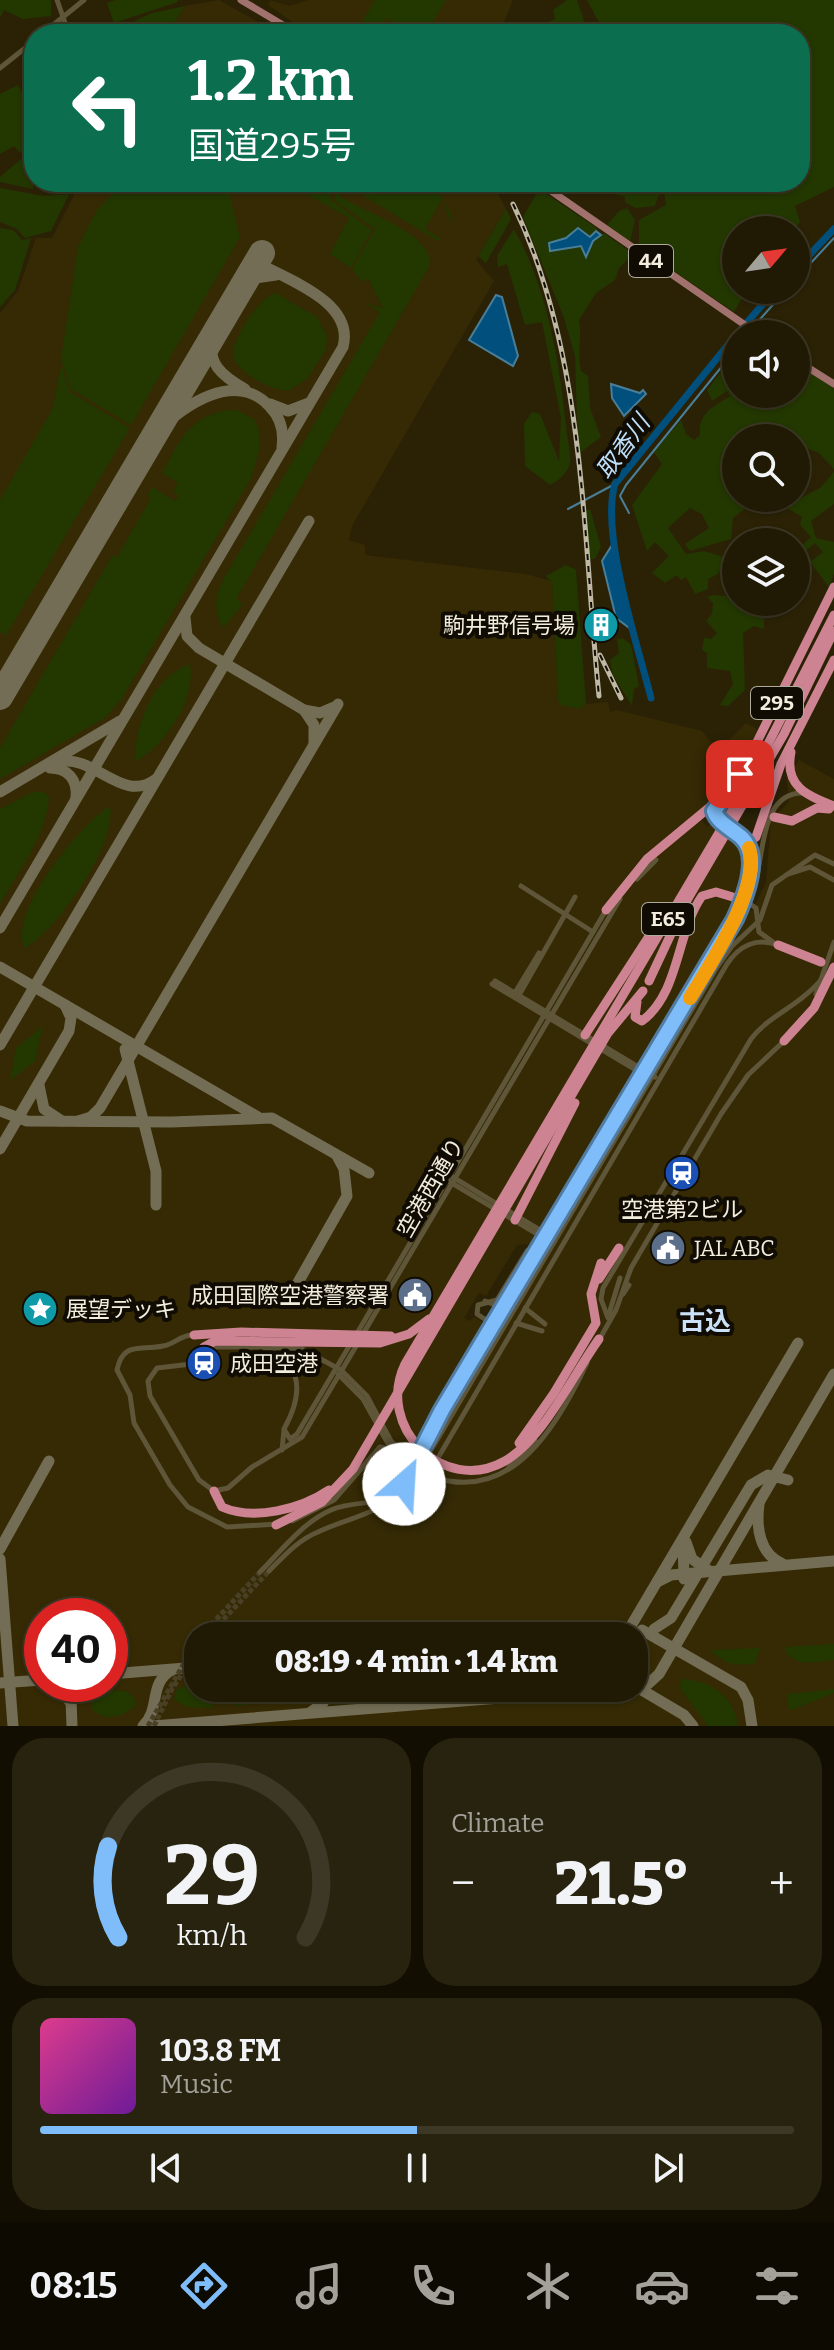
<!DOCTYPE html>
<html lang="en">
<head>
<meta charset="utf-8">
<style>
	:root { --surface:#201a04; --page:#28230e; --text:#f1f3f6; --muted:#a2a19a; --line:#3d3826; --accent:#7ebdf9 }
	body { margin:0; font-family:Bitter,"Noto Sans JP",serif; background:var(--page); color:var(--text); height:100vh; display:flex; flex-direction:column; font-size:30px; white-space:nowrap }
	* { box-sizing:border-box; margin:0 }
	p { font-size:26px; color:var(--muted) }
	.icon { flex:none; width:44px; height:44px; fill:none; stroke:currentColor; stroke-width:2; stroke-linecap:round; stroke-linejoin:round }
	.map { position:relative; height:1726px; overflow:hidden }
	.details { display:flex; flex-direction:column; gap:12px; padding:12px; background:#120e02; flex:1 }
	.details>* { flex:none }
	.guide { position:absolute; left:24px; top:24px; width:786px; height:168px; border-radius:32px; box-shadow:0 2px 6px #0004,0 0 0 2px var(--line); background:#0b6e4f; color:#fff; overflow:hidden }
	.needle { width:52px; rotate:61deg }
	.fabs { position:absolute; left:722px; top:216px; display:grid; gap:16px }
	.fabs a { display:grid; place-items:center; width:88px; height:88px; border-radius:50%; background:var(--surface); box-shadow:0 2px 6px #0004,0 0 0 2px var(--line); font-size:40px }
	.speed { position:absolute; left:24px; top:1598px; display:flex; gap:16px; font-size:40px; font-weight:700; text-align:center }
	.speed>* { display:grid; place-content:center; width:104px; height:104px; border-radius:50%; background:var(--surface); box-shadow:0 2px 6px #0004,0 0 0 2px var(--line); line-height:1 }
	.speed .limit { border:12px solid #d22; background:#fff; color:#111 }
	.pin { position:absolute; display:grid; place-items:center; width:68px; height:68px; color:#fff; margin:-34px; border-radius:16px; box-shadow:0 4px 12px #0006 }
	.me { position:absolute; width:88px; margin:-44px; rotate:26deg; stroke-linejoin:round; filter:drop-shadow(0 0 6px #0008) }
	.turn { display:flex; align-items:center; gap:28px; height:168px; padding:0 32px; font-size:36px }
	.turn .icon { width:104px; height:104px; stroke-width:2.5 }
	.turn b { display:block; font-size:56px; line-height:68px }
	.big { font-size:60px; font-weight:800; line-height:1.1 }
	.details .tile { flex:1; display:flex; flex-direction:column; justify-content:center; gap:12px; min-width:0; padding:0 28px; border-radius:32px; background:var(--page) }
	.details .dial { align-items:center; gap:0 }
	.dial svg { height:208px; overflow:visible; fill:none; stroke:var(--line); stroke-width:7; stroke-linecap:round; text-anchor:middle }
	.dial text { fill:var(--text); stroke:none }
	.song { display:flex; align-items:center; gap:24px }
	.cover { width:96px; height:96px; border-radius:12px; background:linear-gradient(135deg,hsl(330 70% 55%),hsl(280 70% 35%)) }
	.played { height:8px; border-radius:4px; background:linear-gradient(90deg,var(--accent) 50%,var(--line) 50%) }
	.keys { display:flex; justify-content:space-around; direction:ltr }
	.heat { display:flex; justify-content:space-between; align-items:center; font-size:44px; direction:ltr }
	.details .tiles { flex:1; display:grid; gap:12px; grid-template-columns:1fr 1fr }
	.tile:last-child { grid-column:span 2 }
	.trip { position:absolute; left:184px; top:1622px; width:464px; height:80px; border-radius:32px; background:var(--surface); box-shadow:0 2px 6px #0004,0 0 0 2px var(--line); font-weight:800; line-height:80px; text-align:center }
	.menu { display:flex; height:128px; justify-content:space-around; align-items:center; background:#0d0a02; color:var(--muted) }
	.menu .icon { width:56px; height:56px }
	.menu .current { color:var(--accent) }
	.menu b { font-size:36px; color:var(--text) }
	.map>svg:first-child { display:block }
	.built { fill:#352a04; fill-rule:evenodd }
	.green { fill:#233700 }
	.water { fill:#004f7c; stroke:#497e99; stroke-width:2 }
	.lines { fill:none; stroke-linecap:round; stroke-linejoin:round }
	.stream { stroke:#497e99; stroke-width:2 }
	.river { stroke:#004f7c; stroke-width:7 }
	.taxiway { stroke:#746d55; stroke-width:11 }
	.runway { stroke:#746d55; stroke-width:26 }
	.minor-tunnel { stroke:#494026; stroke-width:5; stroke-dasharray:5 2.5; stroke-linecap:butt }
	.highway-tunnel { stroke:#494026; stroke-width:9; stroke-dasharray:9 4.5; stroke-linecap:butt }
	.minor { stroke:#5f5538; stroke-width:5 }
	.major { stroke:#a1716d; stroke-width:7 }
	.highway { stroke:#cd8391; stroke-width:9 }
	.rail-casing { stroke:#beb8a4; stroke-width:5 }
	.rail { stroke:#100c03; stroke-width:2; stroke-dasharray:6; stroke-linecap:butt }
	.route-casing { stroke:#527ba2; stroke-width:20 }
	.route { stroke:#7ebdf9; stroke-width:14 }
	.slow { stroke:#f59e0b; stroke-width:14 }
	.labels { text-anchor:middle; stroke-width:8; stroke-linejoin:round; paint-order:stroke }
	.shield { fill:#100c03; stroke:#aeaa9c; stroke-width:2 }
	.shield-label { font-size:20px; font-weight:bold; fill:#f2eddd }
	.poi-label { font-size:22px; fill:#f2eddd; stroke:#100c03; text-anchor:start }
	.street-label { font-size:22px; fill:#f2eddd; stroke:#100c03 }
	.water-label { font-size:24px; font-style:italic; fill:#bddffa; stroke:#100c03 }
	.quarter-label { font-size:26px; font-weight:bold; fill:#cae1f8; stroke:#100c03 }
</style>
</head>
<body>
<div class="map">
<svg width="834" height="1726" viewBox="0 0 834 1726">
	<rect width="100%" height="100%" fill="#2b2206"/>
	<g class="built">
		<path d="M219,0L279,34H168L185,6Z"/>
		<path d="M270,0L290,6L308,0H513L499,34H310L268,5Z"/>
		<path d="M81,182L493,184L506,209L476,260L494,281L352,526L349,540L365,545V555L525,574L552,581L558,699L579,709L586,704L608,702L610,712L617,710L702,731L711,742L724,745L746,723L755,728L757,731L742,761L724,788L696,813L707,827L711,824L736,839L747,856L729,918L696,968L694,984L699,988L748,912L753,910L766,882L771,819L789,802L787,779L799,760L834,779V1726H0V313L18,291L36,238H52ZM531,1244L546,1253L486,1355H470L486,1324L474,1317L469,1321L464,1318L479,1293L486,1296L517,1245ZM42,1616H110V1684H42ZM198,1636H634V1688H198Z"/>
	</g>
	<g class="green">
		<path d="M0,0H51V16L23,19L4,10L0,18Z"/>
		<path d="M116,0H177L178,2L114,23L107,3Z"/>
		<path d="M375,0H446L425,34H411L386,18L384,22L404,34H355Z"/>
		<path d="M567,0H577L584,21L597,28L601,26L587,0H834V187L795,206L800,222L794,230H736V290H747L734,312L639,247V220L666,205L664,193L658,196L655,206L635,208L625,202V197L612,193L614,182H800V34H536L540,26L555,19L553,10Z"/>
		<path d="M185,6L168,34H107L152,13Z"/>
		<path d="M192,22L221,23L226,33L227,24H235L251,34H182Z"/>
		<path d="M18,85L28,104L34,107V139L20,153L14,146L0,154V94Z"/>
		<path d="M34,148L33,189L0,182V177Z"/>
		<path d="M125,182H236L229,193L240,237L131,425L71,389L61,359L78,247L97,210Z"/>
		<path d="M286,182H339L330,196L332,201L372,230L351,268L330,254L349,218Z"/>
		<path d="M341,182H427L438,190L453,218L451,222L442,199L425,229L440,238L446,229L438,241L344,184L337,194C361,212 433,232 430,265L236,599L243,604L223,628C213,610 215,597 224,578L380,312L365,303L383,308L368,278L362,282L352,269L375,229L334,200Z"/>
		<path d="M0,188L43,196L69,194L51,231L25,238L17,229L0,222Z"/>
		<path d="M539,189L598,229L590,237L578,228L566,238L549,243L593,241L604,233L633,254L619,268L615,280L596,293L579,320C582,338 577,353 581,371L588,376L590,408L601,437L578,454L575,356L563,315L523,217Z"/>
		<path d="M627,208L635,220L630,242L606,226L619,211Z"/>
		<path d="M506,209L511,219L486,263L478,256Z"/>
		<path d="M0,228L13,230L22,240L31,238L15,290L0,307Z"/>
		<path d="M514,229C547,288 559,359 566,426C567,437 571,452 570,463C568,473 558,481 550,485L525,466L524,424L532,412L540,414L559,461L561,418L542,322L525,325L507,264L498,267L497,256Z"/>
		<path d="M275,293L317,317L327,336L326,349L308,378L289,391C273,391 235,373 233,354C232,339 261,296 275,293Z"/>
		<path d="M736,353V394H796V364L834,388V469L819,453L798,445L796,438H736V498H758L733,518L731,539L690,551L685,544L709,528L702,514L690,508L668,528L686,554L704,551L736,561V567L734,562H726L718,574L708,579V589L695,594L686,577L681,580L677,575L665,583L652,573L669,556L655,542L647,551L632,505L662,464L654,452L681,420L686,434L694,440L700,435C698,413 713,407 730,396L727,391L712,401L707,390Z"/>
		<path d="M61,365L70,392L130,428L6,635L0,632V500L53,408Z"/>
		<path d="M227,410L239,411L255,420C265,440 257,460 250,480L121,700L106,717L0,779V748L112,556L117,557L151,498L148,495L152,487L175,501L179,496L173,492L178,483L162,473C181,440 186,419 227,410Z"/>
		<path d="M834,472V504L811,521L816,538L834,542V574L829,587L810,562L823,552L815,543L802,554L798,549L811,537L800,525L802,517L772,499L795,501L820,488Z"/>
		<path d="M590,509L601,547L595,559H588L583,512Z"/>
		<path d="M566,565L576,570L586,704L579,709L561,705L558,700L552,582L546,576Z"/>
		<path d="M713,595L736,597V602L758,607L764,613V629L754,626L743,633L745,690L728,706L720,705L733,684L730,671L707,668V653L702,650L704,638L711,639L717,633L706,621L712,614L713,603L707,597Z"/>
		<path d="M623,638L631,645L639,686L634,689L632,706L613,675L610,660L619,653L617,639Z"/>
		<path d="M190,664C196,701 165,745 135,762C134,726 153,676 190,664Z"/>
		<path d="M33,792H43L49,797C46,836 19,870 0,904V809Z"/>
		<path d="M110,806C117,844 57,930 25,948C5,916 82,822 110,806Z"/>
		<path d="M43,1026L35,1061L10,1081L16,1048Z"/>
		<path d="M834,1644V1660C817,1662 795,1668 785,1650V1647Z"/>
		<path d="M760,1648L755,1663C737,1667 724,1664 710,1650Z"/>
		<path d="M681,1679C711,1680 734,1696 738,1726H708L680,1688Z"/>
		<path d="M198,1681V1688H211L213,1708L187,1707L174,1700L176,1690Z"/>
		<path d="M234,1688H309L289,1700L235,1706Z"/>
		<path d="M834,1689V1693L789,1711L787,1694Z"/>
		<path d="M111,1690L128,1692L135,1699V1706C122,1718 104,1722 91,1708V1701Z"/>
	</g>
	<g class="water">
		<path d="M578,228L590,237L596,231L601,235L593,241L586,257L581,246L550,251L549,243L566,238Z"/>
		<path d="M496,295L502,297L518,356L513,366L469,340Z"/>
		<path d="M611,384L640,393L643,390L646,394L624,416L612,398Z"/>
		<path d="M612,545L632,630L616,618L602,561Z"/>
	</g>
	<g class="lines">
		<g class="stream">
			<path d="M796,279L834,238"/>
			<path d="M753,327L786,290"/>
			<path d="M568,509L615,484"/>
			<path d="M629,513L620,496L626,485L736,349"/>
		</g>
		<g class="river">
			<path d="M796,269L834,229"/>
			<path d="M737,334L775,290"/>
			<path d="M651,698C638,646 600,533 615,484L736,335"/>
		</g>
		<g class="taxiway">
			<path d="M241,288L255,278L276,275"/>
			<path d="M214,334C205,363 222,376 245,389"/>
			<path d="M270,404L288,411L309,403"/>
			<path d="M157,433C182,405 237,369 270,407C281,418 284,432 282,447"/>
			<path d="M185,617L187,636L199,648L304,710L320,713L334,707"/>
			<path d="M304,710L314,725V743"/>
			<path d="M58,762C94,753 122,805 156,779"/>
			<path d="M50,768C68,768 78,780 76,798"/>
			<path d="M0,792L120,721"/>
			<path d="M0,928L343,347C355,302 288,280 256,262"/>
			<path d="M0,967L258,1117"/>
			<path d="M0,1045L309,521"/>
			<path d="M125,1049L156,1171V1205"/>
			<path d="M39,1085L44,1109L62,1121"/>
			<path d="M0,1111L27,1121L172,1122L272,1118L369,1173"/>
			<path d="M78,1121L91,1117L100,1108L338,704"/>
			<path d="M0,1149L69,1031L71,1018L65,1005"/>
			<path d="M296,1286L347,1196L344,1169L337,1156"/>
			<path d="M759,1504C756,1527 759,1554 783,1564"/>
			<path d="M683,1540L684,1579"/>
			<path d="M686,1542L692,1559L708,1570"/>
			<path d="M0,1549L49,1461"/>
			<path d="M0,1559L13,1726"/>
			<path d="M657,1582L671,1575L834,1561"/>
			<path d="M654,1629L671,1618L751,1485L768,1475L788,1480"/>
			<path d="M642,1630L741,1687L748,1700L752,1726"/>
			<path d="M572,1636L632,1631"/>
			<path d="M625,1636L798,1343"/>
			<path d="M110,1674L198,1667"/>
			<path d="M0,1683L42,1680"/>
			<path d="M58,1684L70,1702"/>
			<path d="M635,1686L684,1715L693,1726"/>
			<path d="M634,1687L648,1684L659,1674L834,1374"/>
			<path d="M311,1712L323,1703L329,1688"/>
			<path d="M72,1726L71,1699L78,1684"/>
			<path d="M143,1726C161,1709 148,1683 172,1670"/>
			<path d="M153,1726L624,1688"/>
		</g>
		<path class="runway" d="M0,697L262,253"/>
		<g class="minor-tunnel">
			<path d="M201,1636L260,1572"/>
			<path d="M208,1636L269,1571"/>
			<path d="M148,1726L198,1639"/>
			<path d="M154,1726L172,1689L198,1649"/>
		</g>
		<path class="highway-tunnel" d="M768,808L765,795L770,777"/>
		<g class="minor">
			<path d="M57,0L69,34"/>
			<path d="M42,34L84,0"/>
			<path d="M0,68L34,41"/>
			<path d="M788,874L810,867L834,880"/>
			<path d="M637,879L656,860"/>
			<path d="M521,886L593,932"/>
			<path d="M744,900L756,908L759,932L773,942"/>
			<path d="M495,981L655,1077"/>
			<path d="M492,984L646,1076"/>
			<path d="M816,994L834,942"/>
			<path d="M513,996L539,953"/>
			<path d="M518,997L575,897"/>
			<path d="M433,1165L548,1235"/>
			<path d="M430,1170L544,1238"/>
			<path d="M623,1294L629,1285"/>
			<path d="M485,1301L502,1308"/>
			<path d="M525,1308L545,1324"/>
			<path d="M608,1317L620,1278"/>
			<path d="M608,1318L601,1299L603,1288L751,1039C768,1016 799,1006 820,981"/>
			<path d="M516,1323L542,1331"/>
			<path d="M492,1324L477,1314L478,1305L497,1300L527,1251L535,1256"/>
			<path d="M363,1334L620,899"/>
			<path d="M193,1335C180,1335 175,1344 163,1346C140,1351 123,1341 117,1370L130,1395L134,1423L170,1485L188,1507L227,1527L278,1524"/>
			<path d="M356,1335L606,910"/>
			<path d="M599,1340L616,1310L631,1268L721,1114L748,1075L784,1041"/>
			<path d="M254,1344C302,1359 306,1389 284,1429L290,1439L297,1434L351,1343"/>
			<path d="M258,1347H204L200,1363L157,1368L148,1381L150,1396L199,1480L214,1491L228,1488L252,1467L302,1437L358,1343"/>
			<path d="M268,1347L302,1349L341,1370L367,1396L391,1441L428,1475"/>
			<path d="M338,1374L363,1399L391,1449"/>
			<path d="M438,1424L572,1199"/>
			<path d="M282,1450L284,1430"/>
			<path d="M417,1466L570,1210L608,1140"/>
			<path d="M509,1467L535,1440"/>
			<path d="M404,1484L442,1410L711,963L743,900L752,893C765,865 757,792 803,793"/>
			<path d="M394,1501L412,1493L428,1475L727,964C739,946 756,937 778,945"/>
			<path d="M292,1521L334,1500L380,1447C399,1450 414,1471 433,1477C513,1504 559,1423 587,1363"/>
			<path d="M269,1571C284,1556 298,1540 318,1532C351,1516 381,1516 404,1484"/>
			<path d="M260,1572C281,1551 303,1522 331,1510C356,1499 388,1507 408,1489L717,967L732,946L760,920L772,885L815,855L834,864"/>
		</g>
		<g class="major">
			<path d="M241,0L298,34"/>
			<path d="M544,186L758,334"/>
			<path d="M796,360L834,384"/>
		</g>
		<g class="highway">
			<path d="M791,752C784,786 807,796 834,806"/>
			<path d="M774,817L792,821L817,808L829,809"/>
			<path d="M742,838L749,841L756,837L781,764L834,660"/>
			<path d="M743,900C745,886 753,869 751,855C749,833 720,830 714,811L746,764L834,587"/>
			<path d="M606,910L647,859L717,801"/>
			<path d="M778,945L821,962"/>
			<path d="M649,981L686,902L784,734L834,631"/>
			<path d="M637,1002L635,1017L642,1021C680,993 676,933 702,896L716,892L743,900"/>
			<path d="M585,1035L668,907"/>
			<path d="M784,1041L814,1008L834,967"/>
			<path d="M515,1220L575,1103"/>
			<path d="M599,1279L619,1248"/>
			<path d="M194,1335L241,1332L391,1336"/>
			<path d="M599,1339C573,1375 543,1439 505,1461C443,1496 375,1426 405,1364L746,787L834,615"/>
			<path d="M204,1347L215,1341L380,1343L409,1334L429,1319"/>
			<path d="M519,1443L554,1393L596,1323L591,1294L601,1263"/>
			<path d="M214,1491L222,1507C254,1521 301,1509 329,1490"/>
			<path d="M276,1525L322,1502L353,1469L608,1033L643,991"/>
		</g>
		<defs>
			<g id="rail">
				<path d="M499,182L501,185"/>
				<path d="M513,204C586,355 582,532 599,696"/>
				<path d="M600,655L621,698"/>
			</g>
		</defs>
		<use href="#rail" class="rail-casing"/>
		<use href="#rail" class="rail"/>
	</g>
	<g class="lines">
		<defs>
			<path id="route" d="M404,1484L442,1410L735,919C745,897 762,856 741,837C732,829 718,823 714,811L740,774"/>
		</defs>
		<use href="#route" class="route-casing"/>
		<use href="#route" class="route"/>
		<path class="slow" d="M690,998C711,963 761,889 749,848"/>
	</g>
	<defs>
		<symbol id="building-disc" viewBox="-11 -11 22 22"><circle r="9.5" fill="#0f9aa8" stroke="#100c03"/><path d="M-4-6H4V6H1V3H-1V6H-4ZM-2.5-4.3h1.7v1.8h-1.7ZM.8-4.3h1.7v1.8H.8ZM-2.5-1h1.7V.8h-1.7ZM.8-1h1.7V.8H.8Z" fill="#fff"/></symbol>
		<symbol id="station-disc" viewBox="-11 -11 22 22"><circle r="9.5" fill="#1a4fb4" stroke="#100c03"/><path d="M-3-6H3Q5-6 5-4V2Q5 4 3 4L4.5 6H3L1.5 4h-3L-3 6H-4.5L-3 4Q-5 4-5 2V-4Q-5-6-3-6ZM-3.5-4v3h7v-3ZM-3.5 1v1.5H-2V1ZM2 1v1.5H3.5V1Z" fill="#fff"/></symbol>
		<symbol id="civic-disc" viewBox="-11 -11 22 22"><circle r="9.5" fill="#5c6f8a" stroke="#100c03"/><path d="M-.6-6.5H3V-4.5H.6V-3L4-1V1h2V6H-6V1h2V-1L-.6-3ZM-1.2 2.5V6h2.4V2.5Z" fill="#fff"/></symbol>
		<symbol id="sight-disc" viewBox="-11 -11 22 22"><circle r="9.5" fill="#0f9aa8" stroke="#100c03"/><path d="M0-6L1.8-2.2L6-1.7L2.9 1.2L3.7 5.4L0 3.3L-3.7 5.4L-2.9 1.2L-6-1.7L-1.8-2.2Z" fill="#fff"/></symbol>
	</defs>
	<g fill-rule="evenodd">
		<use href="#building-disc" x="581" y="605" width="40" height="40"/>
		<use href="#station-disc" x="662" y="1153" width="40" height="40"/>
		<use href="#civic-disc" x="648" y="1228" width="40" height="40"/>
		<use href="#civic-disc" x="395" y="1275" width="40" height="40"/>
		<use href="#sight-disc" x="20" y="1289" width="40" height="40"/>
		<use href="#station-disc" x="184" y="1343" width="40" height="40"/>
	</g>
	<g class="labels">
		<g class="shield">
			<rect x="629" y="245" width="44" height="32" rx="6"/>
			<rect x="751" y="687" width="52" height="32" rx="6"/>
			<rect x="642" y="903" width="52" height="32" rx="6"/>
		</g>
		<g class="shield-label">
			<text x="651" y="268">44</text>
			<text x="777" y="710">295</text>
			<text x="668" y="926">E65</text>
		</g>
		<g class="poi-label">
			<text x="575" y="633" text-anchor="end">駒井野信号場</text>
			<text x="682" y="1217" text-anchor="middle">空港第2ビル</text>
			<text x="694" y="1256">JAL ABC</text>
			<text x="389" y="1303" text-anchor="end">成田国際空港警察署</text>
			<text x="66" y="1317">展望デッキ</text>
			<text x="230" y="1371">成田空港</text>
		</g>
		<g class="street-label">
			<text transform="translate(430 1187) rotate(-60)" y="8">空港西通り</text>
		</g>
		<g class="water-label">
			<text transform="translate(623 447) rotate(-54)" y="8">取香川</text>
		</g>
		<g class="quarter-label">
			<text x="705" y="1330">古込</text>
		</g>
	</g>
</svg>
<div class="fabs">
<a><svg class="needle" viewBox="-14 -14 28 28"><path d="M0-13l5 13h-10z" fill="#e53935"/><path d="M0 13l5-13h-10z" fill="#a2a19a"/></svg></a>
<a><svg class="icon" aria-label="sound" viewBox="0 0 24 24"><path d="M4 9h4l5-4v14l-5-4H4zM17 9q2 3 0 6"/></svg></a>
<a><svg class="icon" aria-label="search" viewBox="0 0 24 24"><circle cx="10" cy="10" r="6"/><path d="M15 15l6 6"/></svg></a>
<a><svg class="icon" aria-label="layers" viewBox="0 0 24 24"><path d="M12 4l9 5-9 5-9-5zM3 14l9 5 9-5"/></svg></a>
</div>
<div class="speed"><div class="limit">40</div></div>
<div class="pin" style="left:740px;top:774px;background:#d93025"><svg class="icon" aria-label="arrive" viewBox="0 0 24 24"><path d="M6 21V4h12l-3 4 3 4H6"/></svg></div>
<svg class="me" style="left:404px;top:1484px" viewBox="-20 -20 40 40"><circle r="19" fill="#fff"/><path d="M0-13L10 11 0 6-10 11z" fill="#7ebdf9"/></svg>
<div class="trip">08:19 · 4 min · 1.4 km</div>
<div class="guide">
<div class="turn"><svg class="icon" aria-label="left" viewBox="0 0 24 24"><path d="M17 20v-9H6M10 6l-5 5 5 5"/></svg><div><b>1.2 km</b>国道295号</div></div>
</div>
</div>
<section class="details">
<div class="tiles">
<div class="tile dial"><svg viewBox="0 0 100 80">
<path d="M14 69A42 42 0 1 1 86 69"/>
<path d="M14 69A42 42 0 0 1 10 34" stroke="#7ebdf9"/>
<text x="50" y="56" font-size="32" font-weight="700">29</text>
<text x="50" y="72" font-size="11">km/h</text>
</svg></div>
<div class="tile"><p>Climate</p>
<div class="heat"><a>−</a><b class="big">21.5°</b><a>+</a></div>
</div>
<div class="tile">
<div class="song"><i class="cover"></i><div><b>103.8 FM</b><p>Music</p></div></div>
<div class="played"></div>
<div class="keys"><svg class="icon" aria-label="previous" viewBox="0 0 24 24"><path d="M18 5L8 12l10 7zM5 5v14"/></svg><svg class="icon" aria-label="pause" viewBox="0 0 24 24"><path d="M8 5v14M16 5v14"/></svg><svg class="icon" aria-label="next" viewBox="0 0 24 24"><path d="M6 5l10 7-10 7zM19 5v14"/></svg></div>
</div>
</div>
</section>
<nav class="menu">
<b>08:15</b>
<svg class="icon current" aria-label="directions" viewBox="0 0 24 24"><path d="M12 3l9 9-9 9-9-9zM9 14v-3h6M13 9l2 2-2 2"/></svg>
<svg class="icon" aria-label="music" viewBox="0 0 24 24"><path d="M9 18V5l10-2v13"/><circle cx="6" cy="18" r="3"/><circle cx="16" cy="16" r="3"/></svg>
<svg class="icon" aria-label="phone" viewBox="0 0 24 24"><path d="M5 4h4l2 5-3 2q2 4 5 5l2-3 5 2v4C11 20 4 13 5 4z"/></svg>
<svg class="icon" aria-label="climate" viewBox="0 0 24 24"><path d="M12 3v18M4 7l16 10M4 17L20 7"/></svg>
<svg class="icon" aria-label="car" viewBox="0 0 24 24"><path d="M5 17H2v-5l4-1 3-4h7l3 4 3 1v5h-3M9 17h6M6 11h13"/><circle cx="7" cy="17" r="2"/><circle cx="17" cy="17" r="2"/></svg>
<svg class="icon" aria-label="filters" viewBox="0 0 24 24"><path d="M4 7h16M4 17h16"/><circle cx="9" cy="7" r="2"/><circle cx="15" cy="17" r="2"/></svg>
</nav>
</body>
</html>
